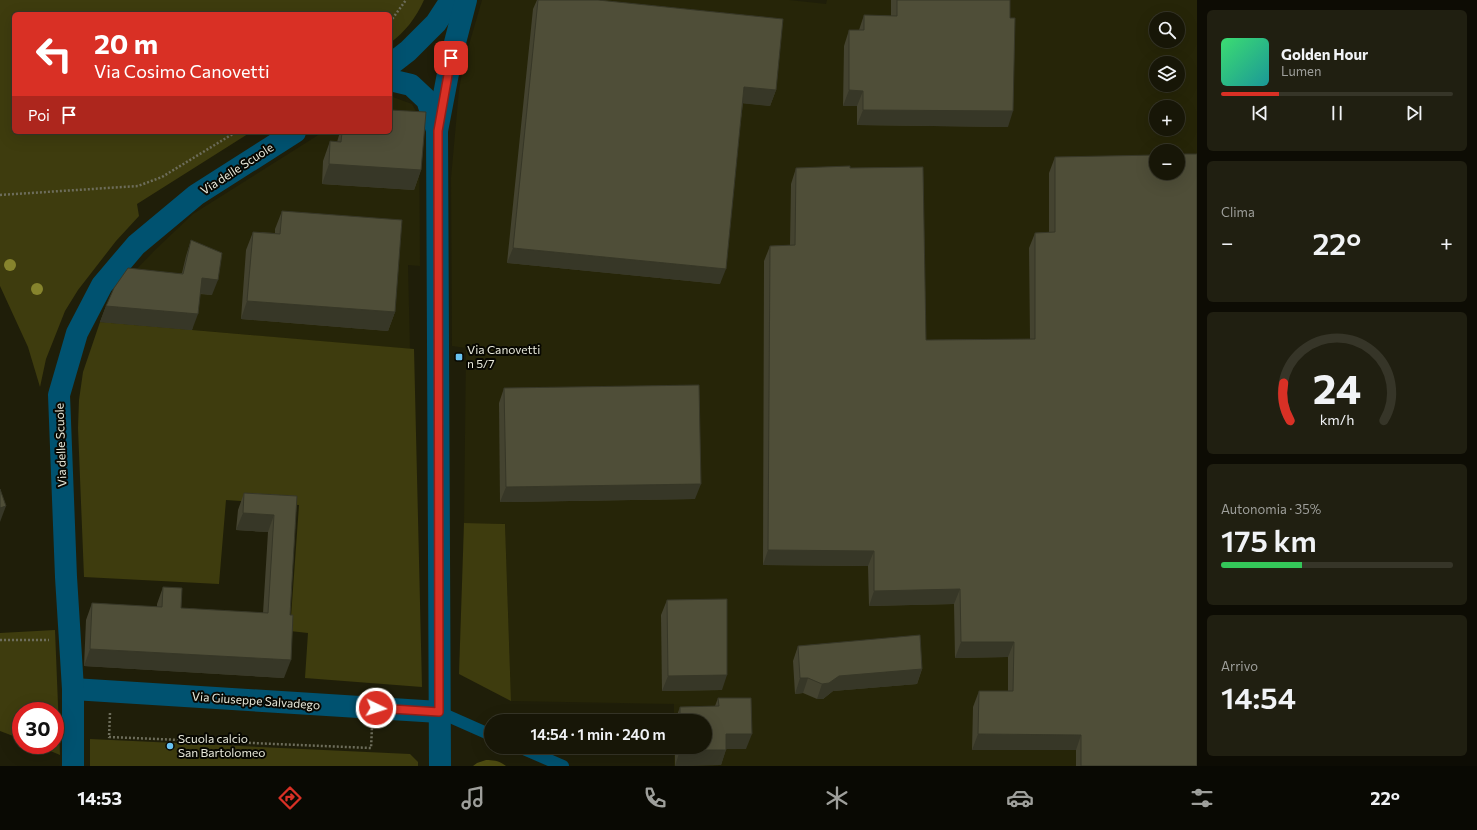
<!DOCTYPE html>
<html lang="it">
<head>
<meta charset="utf-8">
<style>
	:root { --surface:#171607; --page:#201f11; --text:#f1f3f6; --muted:#9e9f9b; --line:#363528; --accent:#d93025 }
	body { margin:0; font-family:Commissioner,sans-serif; background:var(--page); color:var(--text); height:100vh; display:flex; flex-direction:column; font-size:15px; white-space:nowrap }
	* { box-sizing:border-box; margin:0 }
	p { font-size:13px; color:var(--muted) }
	.icon { flex:none; width:22px; height:22px; fill:none; stroke:currentColor; stroke-width:2; stroke-linecap:round; stroke-linejoin:round }
	.map { position:relative; flex:1; overflow:hidden }
	.side { display:flex; flex-direction:column; gap:10px; padding:10px; background:#0d0c04; width:280px }
	.side>* { flex:none }
	.top-card { position:absolute; left:12px; top:12px; width:380px; height:122px; border-radius:6px; box-shadow:0 4px 16px #0002,0 0 0 1px var(--line); background:#d93025; color:#fff; overflow:hidden }
	.buttons { position:absolute; left:1149px; top:12px; display:grid; gap:8px }
	.buttons a { display:grid; place-items:center; width:36px; height:36px; border-radius:50%; background:var(--surface); box-shadow:0 4px 16px #0002,0 0 0 1px var(--line); font-size:20px }
	.speed { position:absolute; left:12px; top:702px; display:flex; gap:8px; font-size:20px; font-weight:700; text-align:center }
	.speed>* { display:grid; place-content:center; width:52px; height:52px; border-radius:50%; background:var(--surface); box-shadow:0 4px 16px #0002,0 0 0 1px var(--line); line-height:1 }
	.speed .limit { border:6px solid #d22; background:#fff; color:#111 }
	.pin { position:absolute; display:grid; place-items:center; width:34px; height:34px; color:#fff; margin:-17px; border-radius:8px; box-shadow:0 2px 6px #0006 }
	.me { position:absolute; width:44px; margin:-22px; rotate:94deg; stroke-linejoin:round; filter:drop-shadow(0 0 3px #0008) }
	.turn { display:flex; align-items:center; gap:14px; height:84px; padding:0 16px; font-size:18px }
	.turn .icon { width:52px; height:52px; stroke-width:2.5 }
	.turn b { display:block; font-size:28px; line-height:34px }
	.then { display:flex; align-items:center; height:38px; padding:0 16px; background:#0003; gap:8px; font-size:15px }
	.big { font-size:30px; font-weight:600; line-height:1.1 }
	.side .card { flex:1; display:flex; flex-direction:column; justify-content:center; gap:6px; min-width:0; padding:0 14px; border-radius:6px; background:var(--page) }
	.side .dial { align-items:center; gap:0 }
	.dial svg { height:104px; overflow:visible; fill:none; stroke:var(--line); stroke-width:7; stroke-linecap:round; text-anchor:middle }
	.dial text { fill:var(--text); stroke:none }
	.song { display:flex; align-items:center; gap:12px }
	.cover { width:48px; height:48px; border-radius:6px; background:linear-gradient(135deg,hsl(140 70% 55%),hsl(180 70% 35%)) }
	.played { height:4px; border-radius:2px; background:linear-gradient(90deg,var(--accent) 25%,var(--line) 25%) }
	.keys { display:flex; justify-content:space-around; direction:ltr }
	.heat { display:flex; justify-content:space-between; align-items:center; font-size:22px; direction:ltr }
	.charge { height:6px; border-radius:3px; background:linear-gradient(90deg,#34c759 35%,var(--line) 0) }
	.trip { position:absolute; left:484px; top:714px; width:228px; height:40px; border-radius:20px; background:var(--surface); box-shadow:0 4px 16px #0002,0 0 0 1px var(--line); font-weight:600; line-height:40px; text-align:center }
	.tabs { display:flex; height:64px; justify-content:space-around; align-items:center; background:#090903; color:var(--muted) }
	.tabs .icon { width:28px; height:28px }
	.tabs .on { color:var(--accent) }
	.tabs b { font-size:18px; color:var(--text) }
	main { display:flex; flex:1; min-height:0 }
	.map>svg:first-child { display:block }
	.built { fill:#262508; fill-rule:evenodd }
	.green { fill:#3e3c0e }
	.forest { fill:#4d4b11 }
	.lines { fill:none; stroke-linecap:round; stroke-linejoin:round }
	.path { stroke:#6d6d5b; stroke-width:2.5; stroke-dasharray:2 2; stroke-linecap:butt }
	.lane { stroke:#005270; stroke-width:12 }
	.street { stroke:#005270; stroke-width:22 }
	.tree { fill:#86842d }
	.wall { fill:#444330 }
	.shaded-wall { fill:#373727 }
	.building { fill:#4f4e38; stroke:#373727 }
	.route-casing { stroke:#8d1f18; stroke-width:10 }
	.route { stroke:#d93025; stroke-width:7 }
	.poi-dot { fill:#69c3f1; stroke:#080802; stroke-width:1.5 }
	.labels { text-anchor:middle; stroke-width:4; stroke-linejoin:round; paint-order:stroke }
	.street-label { font-size:12px; fill:#e7e8da; stroke:#080802 }
	.poi-label { font-size:12px; fill:#e7e8da; stroke:#080802; text-anchor:start }
</style>
</head>
<body>
<main>
<div class="map">
<svg width="1197" height="766" viewBox="0 0 1197 766">
	<rect width="100%" height="100%" fill="#1f1e09"/>
	<g class="built">
		<path d="M482,0H789L826,4L827,0H1197V766H674V747H705V721H674V704L511,701L505,524L464,523L466,348L452,346L451,178L459,90L464,62ZM1156,19H1178V41H1156ZM1156,63H1178V85H1156ZM1156,107H1178V129H1156ZM1156,151H1178V173H1156Z"/>
		<path d="M390,96L412,104L417,113L419,124L420,266L408,265L410,349L100,322L108,303L122,284L156,249L193,214L323,132H390Z"/>
	</g>
	<g class="green">
		<path d="M0,0H424C416,18 405,32 390,43V14H14V132H251L137,204L139,216L116,241L78,290L65,311L46,359L40,387L28,347L0,286Z"/>
		<path d="M100,322L414,349L422,687L305,678L308,633L290,631L299,505L226,500L219,584L84,577L78,428L79,400L83,372Z"/>
		<path d="M464,523L505,524L511,701L459,674Z"/>
		<path d="M55,630L60,755L36,745H55V711H21V739L0,731V633Z"/>
		<path d="M90,739L410,754L418,762V766H90Z"/>
	</g>
	<path class="forest" d="M486,760C494,760 500,761 506,766H473L477,763Z"/>
	<g class="lines">
		<g class="path">
			<path d="M390,22L406,0"/>
			<path d="M0,195L138,186L162,177L236,132"/>
			<path d="M0,640H49"/>
			<path d="M110,713L109,737L371,748L372,727"/>
		</g>
		<g class="lane">
			<path d="M439,712L491,735"/>
			<path d="M519,747L563,766"/>
		</g>
		<g class="street">
			<path d="M390,65L408,51L436,23L451,0"/>
			<path d="M390,80L411,85L427,100L437,130"/>
			<path d="M73,689L439,712"/>
			<path d="M73,766V689L66,577L59,395L77,333L102,285L136,245L196,195L295,132"/>
			<path d="M440,766L437,131L451,58L466,0"/>
		</g>
	</g>
	<g class="tree">
		<circle cx="10" cy="265" r="6"/>
		<circle cx="37" cy="289" r="6"/>
	</g>
	<g class="wall">
		<path d="M537,0H598L776,90L770,106L743,103L720,284L507,263L533,9Z"/>
		<path d="M891,0H1010L1008,127L857,125V106H843L844,46L849,30H859L864,15L891,16Z"/>
		<path d="M340,132H390L421,170L414,190L322,184L323,161L330,141L337,142Z"/>
		<path d="M1055,157L1197,766H1076V750H972L973,707L979,691H1008V657L955,658L954,604L869,606L868,566L763,565L764,261L770,246L790,245L791,184L796,168H850L926,340L1030,339L1029,248L1035,233L1049,232V173Z"/>
		<path d="M282,211L395,312L388,331L241,319L246,250L253,232L275,233V229Z"/>
		<path d="M191,240L212,295L200,294L192,330L100,322L106,306L182,273L186,256Z"/>
		<path d="M504,388L695,499L500,502L499,403Z"/>
		<path d="M244,493L297,496L284,678L84,666L86,620L92,603L157,607V604L163,587L181,608L263,613L268,532L236,530L238,510Z"/>
		<path d="M667,600L722,690L662,691L661,615Z"/>
		<path d="M798,646L922,669L917,684L833,691L823,699H817L803,693L795,694L793,661Z"/>
		<path d="M718,698L746,749H726L721,765L675,766V747H705V721H675L680,707L715,706Z"/>
	</g>
	<g class="shaded-wall">
		<path d="M744,87L776,90L770,106L739,103Z"/>
		<path d="M849,90L863,91L857,106H843Z"/>
		<path d="M863,110L1013,111L1008,127L857,125Z"/>
		<path d="M329,164L421,170L414,190L322,184Z"/>
		<path d="M513,248L726,269L720,284L507,263Z"/>
		<path d="M202,278L218,280L212,295L196,293Z"/>
		<path d="M247,301L395,312L388,331L241,319Z"/>
		<path d="M106,306L198,314L192,330L100,322Z"/>
		<path d="M701,484L695,499L500,502L506,487Z"/>
		<path d="M6,506L0,522V508Z"/>
		<path d="M243,513L274,515L268,532L236,530Z"/>
		<path d="M768,550L874,551L868,566L763,565Z"/>
		<path d="M960,589L954,604L869,606L874,591Z"/>
		<path d="M961,642H1014L1008,657L955,658Z"/>
		<path d="M90,649L291,660L284,678L84,666Z"/>
		<path d="M922,669L917,684L833,691L823,699H817L822,684L839,676Z"/>
		<path d="M727,675L722,690L662,691L668,676Z"/>
		<path d="M800,678H808L803,693L795,694Z"/>
		<path d="M726,734H752L746,749H721Z"/>
		<path d="M978,734L1081,735L1076,750H972Z"/>
		<path d="M680,750H726L721,765L675,766Z"/>
	</g>
	<g class="building">
		<path d="M538,0H598L783,19L776,90L744,87L726,269L513,248Z"/>
		<path d="M897,0H1010V18H1015L1013,111L863,110V91L849,90V30H864V15L897,16Z"/>
		<path d="M390,110L426,112L421,170L329,164L330,141L341,142L342,132H390Z"/>
		<path d="M1178,154H1197V766H1081V735L978,734L979,691H1013L1014,642H961L960,589L874,591V551L768,550L770,246L795,245L796,168L850,166V168L923,167L926,340L1035,339V233L1055,232V157L1156,155V173H1178Z"/>
		<path d="M282,211L402,220L395,312L247,301L253,232L280,234Z"/>
		<path d="M191,240L222,253L218,280L202,278L198,314L106,306L114,288L128,268L183,274Z"/>
		<path d="M699,385L701,484L506,487L504,388Z"/>
		<path d="M0,489L6,506L0,508Z"/>
		<path d="M244,493L297,496L290,615H293L291,660L90,649L92,603L162,607L163,587L182,588L181,608L268,613L274,515L243,513Z"/>
		<path d="M727,599V675L668,676L667,600Z"/>
		<path d="M920,635L922,669L839,676L829,683L822,684L808,678H800L798,646Z"/>
		<path d="M718,698H751L752,734H726V750H680V747H705V721H680V707L719,706Z"/>
	</g>
	<g class="lines">
		<defs>
			<path id="route" d="M376,708L439,712L438,131L451,58"/>
		</defs>
		<use href="#route" class="route-casing"/>
		<use href="#route" class="route"/>
	</g>
	<g class="poi-dot">
		<rect x="455" y="353" width="8" height="8" rx="2"/>
		<circle cx="170" cy="746" r="4"/>
	</g>
	<g class="labels">
		<g class="street-label">
			<text transform="translate(237 169) rotate(-33)" y="4">Via delle Scuole</text>
			<text transform="translate(61 445) rotate(-92)" y="4">Via delle Scuole</text>
			<text transform="translate(256 701) rotate(4)" y="4">Via Giuseppe Salvadego</text>
		</g>
		<g class="poi-label">
			<text x="467" y="354">Via Canovetti<tspan x="467" dy="14">n 5/7</tspan></text>
			<text x="178" y="743">Scuola calcio<tspan x="178" dy="14">San Bartolomeo</tspan></text>
		</g>
	</g>
</svg>
<div class="buttons">
<a><svg class="icon" aria-label="search" viewBox="0 0 24 24"><circle cx="10" cy="10" r="6"/><path d="M15 15l6 6"/></svg></a>
<a><svg class="icon" aria-label="layers" viewBox="0 0 24 24"><path d="M12 4l9 5-9 5-9-5zM3 14l9 5 9-5"/></svg></a>
<a>+</a>
<a>−</a>
</div>
<div class="speed"><div class="limit">30</div></div>
<div class="pin" style="left:451px;top:58px;background:#d93025"><svg class="icon" aria-label="arrive" viewBox="0 0 24 24"><path d="M6 21V4h12l-3 4 3 4H6"/></svg></div>
<svg class="me" style="left:376px;top:708px" viewBox="-20 -20 40 40"><circle r="17" fill="#d93025" stroke="#fff" stroke-width="3"/><path d="M0-11L8 9 0 5-8 9z" fill="#fff"/></svg>
<div class="trip">14:54 · 1 min · 240 m</div>
<div class="top-card">
<div class="turn"><svg class="icon" aria-label="left" viewBox="0 0 24 24"><path d="M17 20v-9H6M10 6l-5 5 5 5"/></svg><div><b>20 m</b>Via Cosimo Canovetti</div></div>
<div class="then">Poi<svg class="icon" aria-label="arrive" viewBox="0 0 24 24"><path d="M6 21V4h12l-3 4 3 4H6"/></svg></div>
</div>
</div>
<section class="side">
<div class="card">
<div class="song"><i class="cover"></i><div><b>Golden Hour</b><p>Lumen</p></div></div>
<div class="played"></div>
<div class="keys"><svg class="icon" aria-label="previous" viewBox="0 0 24 24"><path d="M18 5L8 12l10 7zM5 5v14"/></svg><svg class="icon" aria-label="pause" viewBox="0 0 24 24"><path d="M8 5v14M16 5v14"/></svg><svg class="icon" aria-label="next" viewBox="0 0 24 24"><path d="M6 5l10 7-10 7zM19 5v14"/></svg></div>
</div>
<div class="card"><p>Clima</p>
<div class="heat"><a>−</a><b class="big">22°</b><a>+</a></div>
</div>
<div class="card dial"><svg viewBox="0 0 100 80">
<path d="M14 69A42 42 0 1 1 86 69"/>
<path d="M14 69A42 42 0 0 1 9 40" stroke="#d93025"/>
<text x="50" y="56" font-size="32" font-weight="700">24</text>
<text x="50" y="72" font-size="11">km/h</text>
</svg></div>
<div class="card"><p>Autonomia · 35%</p><b class="big">175 km</b><div class="charge"></div></div>
<div class="card"><p>Arrivo</p><b class="big">14:54</b></div>
</section>
</main>
<nav class="tabs">
<b>14:53</b>
<svg class="icon on" aria-label="directions" viewBox="0 0 24 24"><path d="M12 3l9 9-9 9-9-9zM9 14v-3h6M13 9l2 2-2 2"/></svg>
<svg class="icon" aria-label="music" viewBox="0 0 24 24"><path d="M9 18V5l10-2v13"/><circle cx="6" cy="18" r="3"/><circle cx="16" cy="16" r="3"/></svg>
<svg class="icon" aria-label="phone" viewBox="0 0 24 24"><path d="M5 4h4l2 5-3 2q2 4 5 5l2-3 5 2v4C11 20 4 13 5 4z"/></svg>
<svg class="icon" aria-label="climate" viewBox="0 0 24 24"><path d="M12 3v18M4 7l16 10M4 17L20 7"/></svg>
<svg class="icon" aria-label="car" viewBox="0 0 24 24"><path d="M5 17H2v-5l4-1 3-4h7l3 4 3 1v5h-3M9 17h6M6 11h13"/><circle cx="7" cy="17" r="2"/><circle cx="17" cy="17" r="2"/></svg>
<svg class="icon" aria-label="filters" viewBox="0 0 24 24"><path d="M4 7h16M4 17h16"/><circle cx="9" cy="7" r="2"/><circle cx="15" cy="17" r="2"/></svg>
<b>22°</b>
</nav>
</body>
</html>
